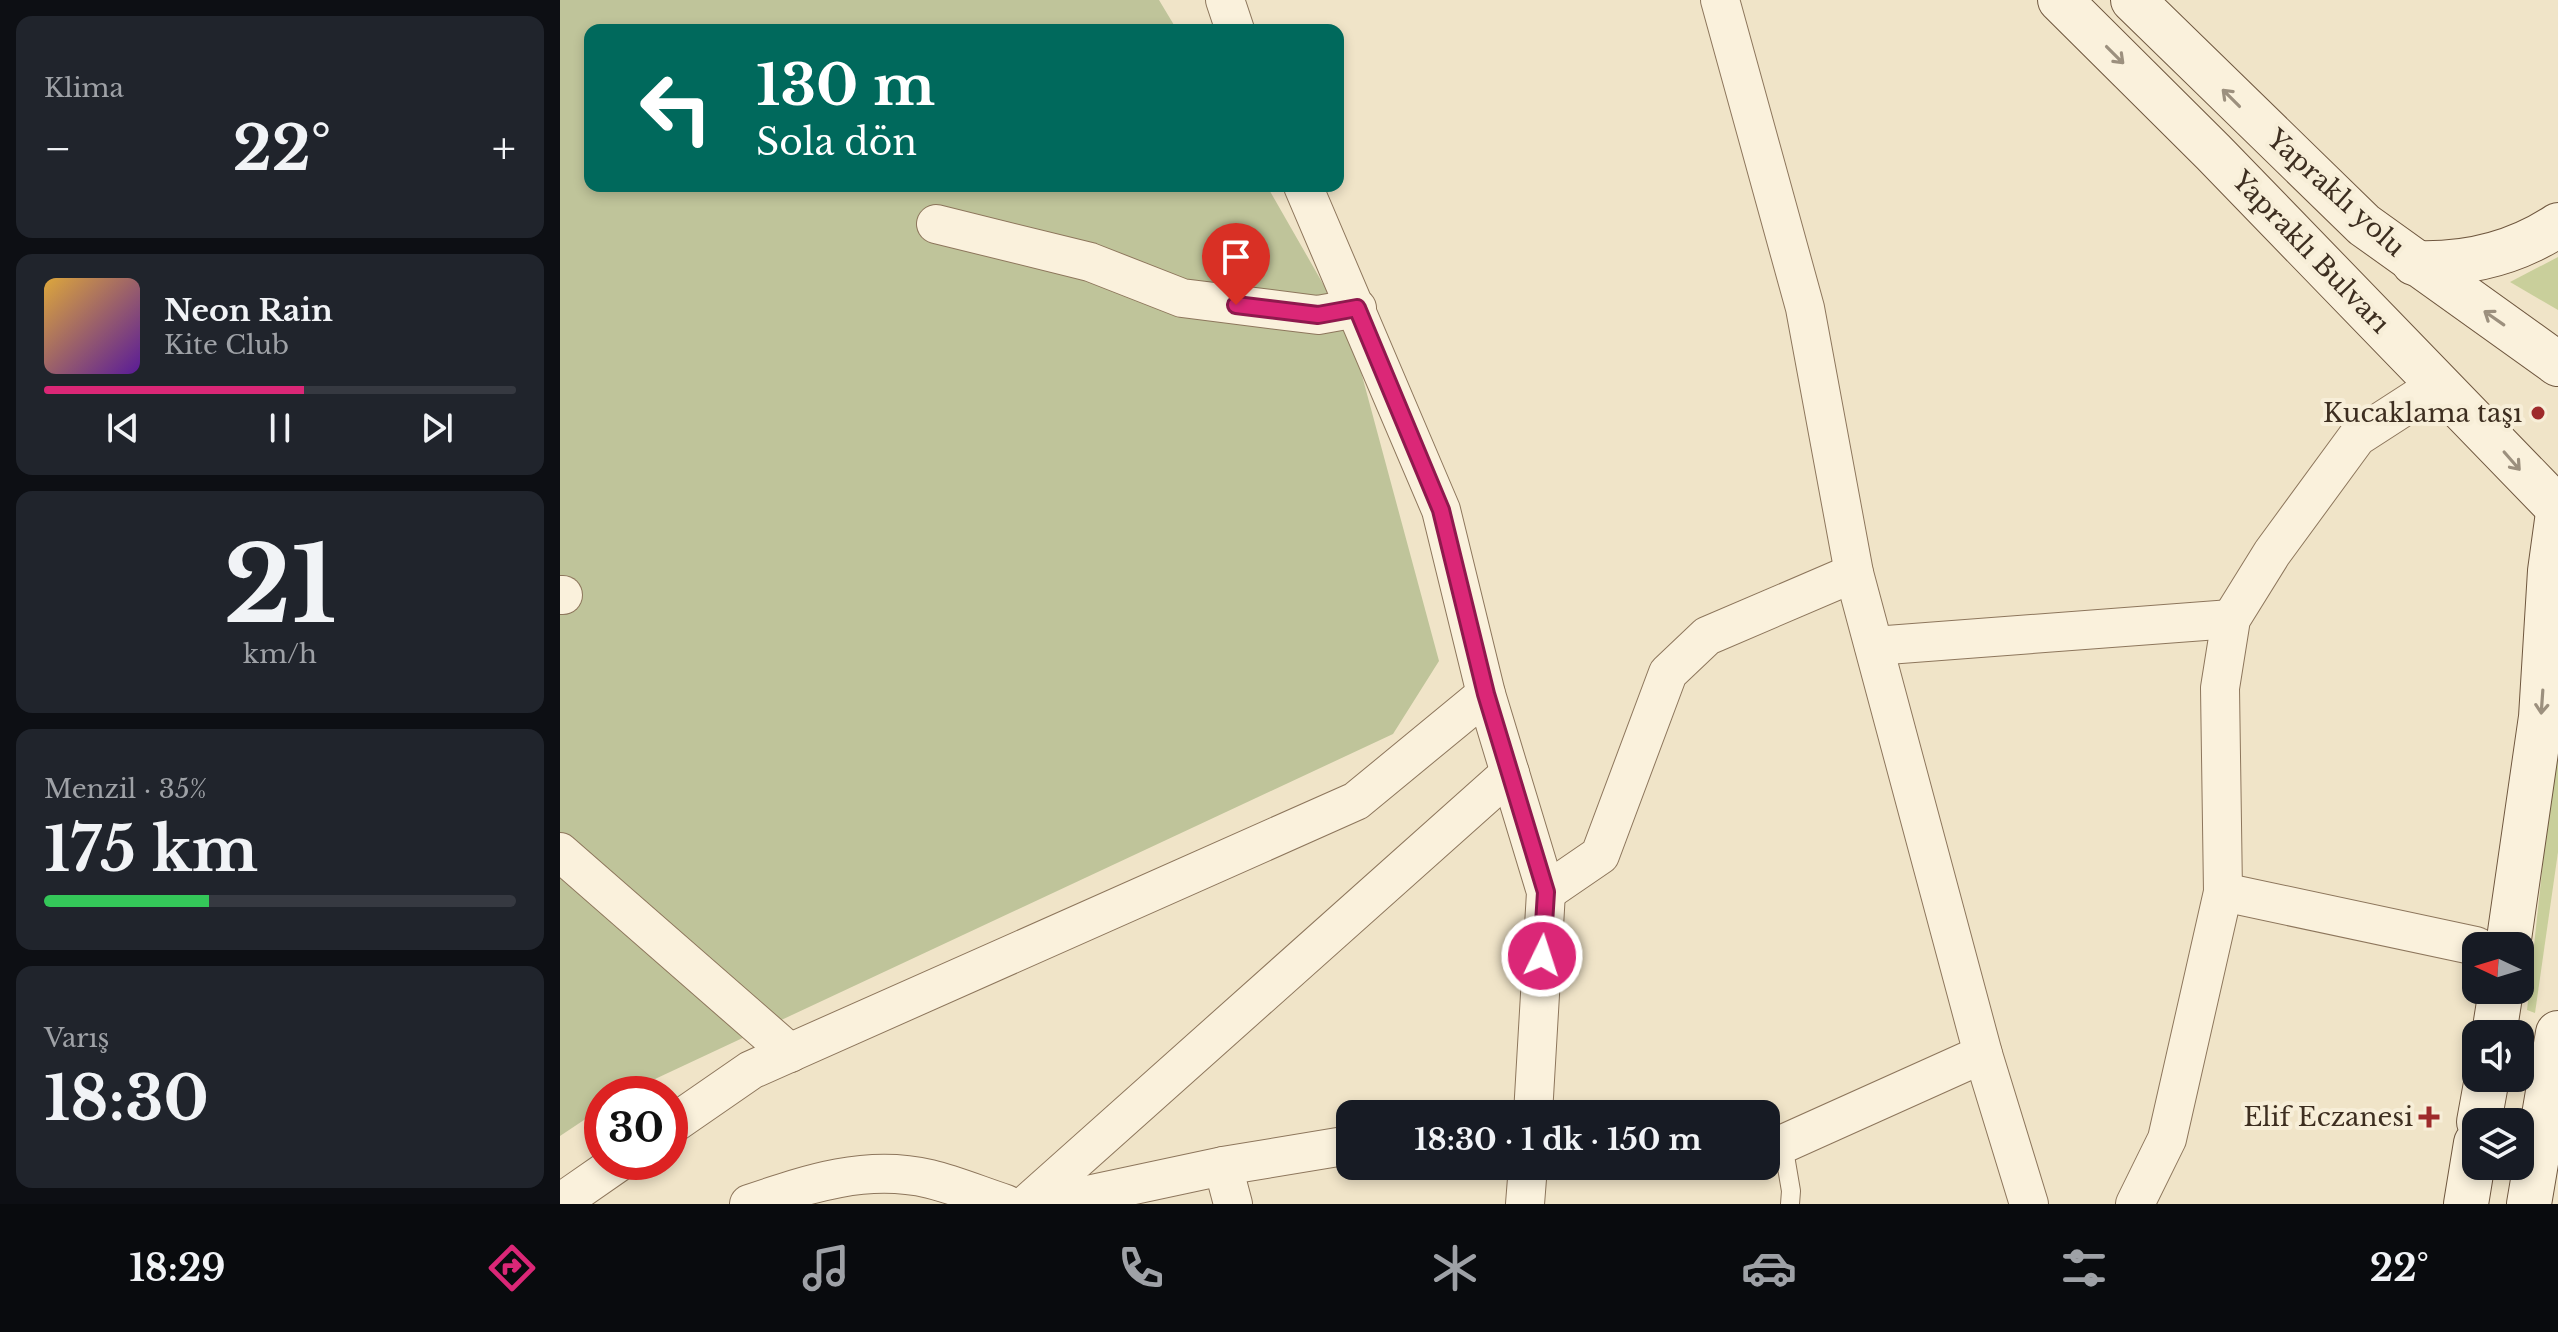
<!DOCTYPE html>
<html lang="tr">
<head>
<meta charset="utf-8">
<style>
	:root { --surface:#171b24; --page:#20242c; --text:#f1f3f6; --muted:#9ea1a6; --line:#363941; --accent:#db2777 }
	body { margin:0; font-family:"Libre Baskerville",serif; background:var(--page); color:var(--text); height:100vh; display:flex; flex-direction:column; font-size:30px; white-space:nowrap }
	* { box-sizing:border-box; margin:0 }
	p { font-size:26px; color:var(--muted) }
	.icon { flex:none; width:44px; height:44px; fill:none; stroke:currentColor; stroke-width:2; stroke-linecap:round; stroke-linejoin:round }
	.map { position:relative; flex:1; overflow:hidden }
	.panel { display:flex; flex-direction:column; gap:16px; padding:16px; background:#0d0f14; width:560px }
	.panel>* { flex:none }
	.top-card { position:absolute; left:24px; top:24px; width:760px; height:168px; border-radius:16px; box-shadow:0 4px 12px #0003; background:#00695c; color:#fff; overflow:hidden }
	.needle { width:52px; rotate:274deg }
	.controls { position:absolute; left:1902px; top:932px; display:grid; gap:16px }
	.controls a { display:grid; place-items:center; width:72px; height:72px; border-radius:16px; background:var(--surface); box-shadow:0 4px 12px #0003; font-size:40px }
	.speed { position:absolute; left:24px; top:1076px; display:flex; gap:16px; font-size:40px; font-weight:700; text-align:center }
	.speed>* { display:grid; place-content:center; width:104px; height:104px; border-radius:50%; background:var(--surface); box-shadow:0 4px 12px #0003; line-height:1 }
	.speed .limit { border:12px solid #d22; background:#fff; color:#111 }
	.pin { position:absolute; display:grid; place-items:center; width:68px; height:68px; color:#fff; margin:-82px -34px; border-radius:50% 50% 50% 0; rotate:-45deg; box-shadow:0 0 8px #0007 }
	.pin .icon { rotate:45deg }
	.me { position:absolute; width:88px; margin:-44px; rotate:4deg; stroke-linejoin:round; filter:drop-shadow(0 0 6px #0008) }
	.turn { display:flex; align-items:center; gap:28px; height:168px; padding:0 40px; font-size:36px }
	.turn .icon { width:104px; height:104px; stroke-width:2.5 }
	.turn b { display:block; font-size:56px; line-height:68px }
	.big { font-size:60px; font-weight:700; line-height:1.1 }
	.panel .tile { flex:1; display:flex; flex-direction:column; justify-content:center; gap:12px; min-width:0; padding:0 28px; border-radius:16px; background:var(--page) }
	.panel .dial { align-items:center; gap:0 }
	.dial b { font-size:104px; line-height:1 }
	.song { display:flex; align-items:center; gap:24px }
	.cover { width:96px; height:96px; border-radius:12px; background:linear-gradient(135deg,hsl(40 70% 55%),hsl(270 70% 35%)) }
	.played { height:8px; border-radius:4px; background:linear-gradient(90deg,var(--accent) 55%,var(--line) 55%) }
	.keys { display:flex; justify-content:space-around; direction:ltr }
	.heat { display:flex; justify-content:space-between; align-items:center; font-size:44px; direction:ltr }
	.charge { height:12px; border-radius:6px; background:linear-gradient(90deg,#34c759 35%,var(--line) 0) }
	.trip { position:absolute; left:776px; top:1100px; width:444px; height:80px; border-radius:16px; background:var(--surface); box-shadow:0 4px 12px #0003; font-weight:700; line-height:80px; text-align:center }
	.tab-bar { display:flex; height:128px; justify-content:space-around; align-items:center; background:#090b0e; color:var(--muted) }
	.tab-bar .icon { width:56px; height:56px }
	.tab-bar .selected { color:var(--accent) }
	.tab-bar b { font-size:36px; color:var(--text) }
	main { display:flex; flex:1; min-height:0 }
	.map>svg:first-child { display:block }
	.green { fill:#c9cf9b }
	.cemetery { fill:#bfc49a }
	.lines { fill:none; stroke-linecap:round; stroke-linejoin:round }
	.lane-casing { stroke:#8d765c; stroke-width:20 }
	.street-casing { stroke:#8d765c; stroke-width:40 }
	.secondary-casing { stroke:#6f573f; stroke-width:46 }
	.lane { stroke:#faf1dc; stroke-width:18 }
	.street { stroke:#faf1dc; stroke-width:38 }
	.secondary { stroke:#faf1dc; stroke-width:44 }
	.oneway { stroke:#9c907e }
	.route-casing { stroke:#8e194d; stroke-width:20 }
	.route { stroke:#db2777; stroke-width:14 }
	.poi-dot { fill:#9e2a2b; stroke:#f7eed8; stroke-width:3 }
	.labels { text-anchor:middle; stroke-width:8; stroke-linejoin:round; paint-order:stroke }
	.street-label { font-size:26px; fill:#3d2e20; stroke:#f7eed8 }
	.poi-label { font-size:26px; fill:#3d2e20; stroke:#f7eed8; text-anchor:end }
</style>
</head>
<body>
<main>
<section class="panel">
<div class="tile"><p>Klima</p>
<div class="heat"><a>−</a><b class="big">22°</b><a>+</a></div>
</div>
<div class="tile">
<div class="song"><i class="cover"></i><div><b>Neon Rain</b><p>Kite Club</p></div></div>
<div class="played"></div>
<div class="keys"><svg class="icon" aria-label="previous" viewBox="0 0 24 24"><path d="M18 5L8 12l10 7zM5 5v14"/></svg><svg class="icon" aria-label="pause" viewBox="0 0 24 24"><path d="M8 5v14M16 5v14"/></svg><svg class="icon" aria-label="next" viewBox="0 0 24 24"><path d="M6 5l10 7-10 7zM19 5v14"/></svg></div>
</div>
<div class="tile dial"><b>21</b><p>km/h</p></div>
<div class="tile"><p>Menzil · 35%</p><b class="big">175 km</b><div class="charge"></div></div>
<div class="tile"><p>Varış</p><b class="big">18:30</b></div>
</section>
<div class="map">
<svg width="1998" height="1204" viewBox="0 0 1998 1204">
	<rect width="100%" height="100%" fill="#f0e4c8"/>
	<g class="green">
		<path d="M1998,257V310L1950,282Z"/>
		<path d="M1998,724V852L1975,1013L1967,1010Z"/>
	</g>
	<path class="cemetery" d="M0,0H599L617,30H30V186H707L790,331L879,661L833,734L63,1094H42V1108L0,1136Z"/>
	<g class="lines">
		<defs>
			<path id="lane" d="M1223,1144L1231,1191L1230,1204"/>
			<g id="street">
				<path d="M665,0L675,30"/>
				<path d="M1160,0L1245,308L1294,573L1423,1054L1469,1204"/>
				<path d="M743,186L881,510L926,694L986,892L973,1114"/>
				<path d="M376,224L530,262L622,298L758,315L797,308"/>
				<path d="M0,595H3"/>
				<path d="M1314,646L1671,619"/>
				<path d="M0,852L230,1053"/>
				<path d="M986,892L1040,855L1108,673L1147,636L1294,573"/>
				<path d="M1663,892L1916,946"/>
				<path d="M110,1126L191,1070L796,801L926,694"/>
				<path d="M1206,1148L1223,1144L1423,1054"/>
				<path d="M663,1166L673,1204"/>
				<path d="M0,1203L59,1162"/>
				<path d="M189,1204C248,1184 306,1164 370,1179C395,1185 421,1196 446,1204"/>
				<path d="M467,1204L950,773"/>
				<path d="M485,1204L663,1166L790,1145"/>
				<path d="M965,1204L968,1166"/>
				<path d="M1575,1204L1607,1139L1663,892L1660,688L1671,619L1712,553L1797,437L1879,384"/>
			</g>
			<g id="secondary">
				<path d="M1500,0L1653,152L1998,508"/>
				<path d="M1573,0L1804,225L1998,364"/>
				<path d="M1854,263C1906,265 1954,254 1998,225"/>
				<path d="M1948,946L1981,717L1990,571L1998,513"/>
				<path d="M1934,1034L1941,990"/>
				<path d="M1919,1122L1927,1078"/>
				<path d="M1906,1204L1916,1143"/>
				<path d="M1969,1204L1998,1033"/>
			</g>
		</defs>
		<use href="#lane" class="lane-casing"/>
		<use href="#street" class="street-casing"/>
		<use href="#secondary" class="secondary-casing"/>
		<use href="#lane" class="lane"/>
		<use href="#street" class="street"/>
		<use href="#secondary" class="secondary"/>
	</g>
	<defs><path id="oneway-shaft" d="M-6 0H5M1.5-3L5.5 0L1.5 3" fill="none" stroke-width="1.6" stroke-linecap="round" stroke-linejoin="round" transform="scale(2)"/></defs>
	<g class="oneway">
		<use href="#oneway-shaft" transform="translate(1555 55) rotate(45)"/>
		<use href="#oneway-shaft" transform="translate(1671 98) rotate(-135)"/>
		<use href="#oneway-shaft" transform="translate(1934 318) rotate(-145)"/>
		<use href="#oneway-shaft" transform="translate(1952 461) rotate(49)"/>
		<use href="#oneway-shaft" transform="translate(1982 702) rotate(94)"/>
	</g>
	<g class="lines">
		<defs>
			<path id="route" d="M676,305L758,315L797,308L881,510L926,694L986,892L982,956"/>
		</defs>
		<use href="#route" class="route-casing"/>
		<use href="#route" class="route"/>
	</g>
	<g class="poi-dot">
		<circle cx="1978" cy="413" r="8"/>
		<path d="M1865 1105h8v8h8v8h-8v8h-8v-8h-8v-8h8z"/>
	</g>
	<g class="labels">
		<g class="street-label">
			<text transform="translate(1776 193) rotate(42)" y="9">Yapraklı yolu</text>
			<text transform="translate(1751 252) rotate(46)" y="9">Yapraklı Bulvarı</text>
		</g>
		<g class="poi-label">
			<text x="1962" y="422">Kucaklama taşı</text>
			<text x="1853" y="1126">Elif Eczanesi</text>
		</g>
	</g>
</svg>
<div class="controls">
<a><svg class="needle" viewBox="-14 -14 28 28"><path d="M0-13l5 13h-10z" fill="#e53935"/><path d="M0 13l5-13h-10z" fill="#9ea1a6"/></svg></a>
<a><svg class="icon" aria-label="sound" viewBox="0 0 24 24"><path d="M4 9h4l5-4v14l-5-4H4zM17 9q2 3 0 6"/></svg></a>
<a><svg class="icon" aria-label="layers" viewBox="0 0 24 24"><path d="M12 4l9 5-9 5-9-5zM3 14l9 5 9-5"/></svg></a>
</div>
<div class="speed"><div class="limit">30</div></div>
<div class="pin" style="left:676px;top:305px;background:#d93025"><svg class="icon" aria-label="arrive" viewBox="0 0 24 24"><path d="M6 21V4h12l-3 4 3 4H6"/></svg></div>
<svg class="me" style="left:982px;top:956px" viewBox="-20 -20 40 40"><circle r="17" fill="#db2777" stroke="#fff" stroke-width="3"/><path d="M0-11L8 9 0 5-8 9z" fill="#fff"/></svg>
<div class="trip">18:30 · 1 dk · 150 m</div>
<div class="top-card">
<div class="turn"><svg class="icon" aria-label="left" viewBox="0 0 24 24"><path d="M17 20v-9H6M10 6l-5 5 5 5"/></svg><div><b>130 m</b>Sola dön</div></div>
</div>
</div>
</main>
<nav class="tab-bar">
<b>18:29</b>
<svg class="icon selected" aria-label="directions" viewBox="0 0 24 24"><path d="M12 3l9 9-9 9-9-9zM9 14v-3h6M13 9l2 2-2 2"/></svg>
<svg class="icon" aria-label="music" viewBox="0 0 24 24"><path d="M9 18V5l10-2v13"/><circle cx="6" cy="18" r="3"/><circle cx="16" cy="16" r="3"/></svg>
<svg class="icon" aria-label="phone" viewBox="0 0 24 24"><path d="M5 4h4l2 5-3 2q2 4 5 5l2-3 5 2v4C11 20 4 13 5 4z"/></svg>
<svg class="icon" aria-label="climate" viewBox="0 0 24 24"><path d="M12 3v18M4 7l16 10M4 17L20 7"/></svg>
<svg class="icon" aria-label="car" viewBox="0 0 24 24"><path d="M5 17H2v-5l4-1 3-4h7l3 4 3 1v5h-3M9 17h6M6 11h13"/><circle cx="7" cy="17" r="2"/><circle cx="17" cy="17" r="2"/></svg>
<svg class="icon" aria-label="filters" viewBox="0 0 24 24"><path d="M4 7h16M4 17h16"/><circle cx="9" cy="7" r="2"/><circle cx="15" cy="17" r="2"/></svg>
<b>22°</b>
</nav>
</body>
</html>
